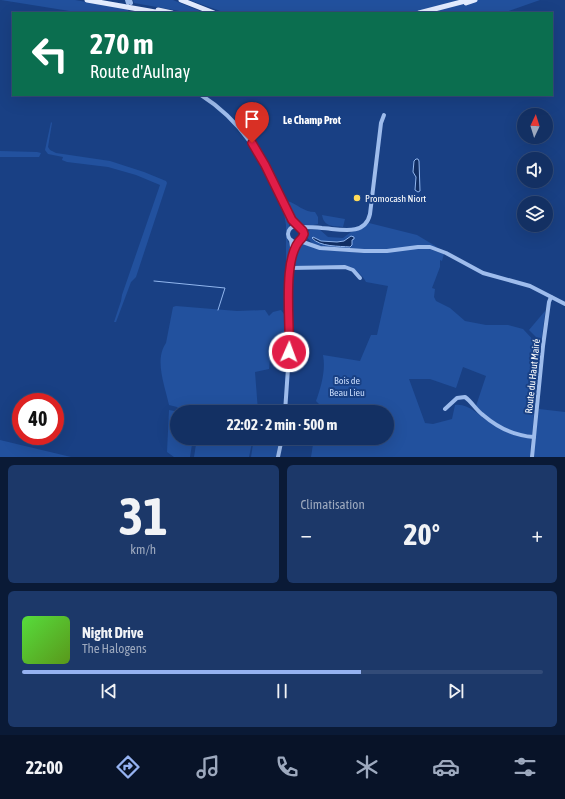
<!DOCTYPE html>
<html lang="fr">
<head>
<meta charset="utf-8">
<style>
	:root { --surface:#133063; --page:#1c3869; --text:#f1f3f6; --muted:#9da9be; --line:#324b78; --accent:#95b2f1 }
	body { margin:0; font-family:"Asap Condensed",sans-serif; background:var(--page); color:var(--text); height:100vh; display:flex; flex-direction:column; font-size:15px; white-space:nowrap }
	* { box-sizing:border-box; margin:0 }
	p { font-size:13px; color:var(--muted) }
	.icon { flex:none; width:22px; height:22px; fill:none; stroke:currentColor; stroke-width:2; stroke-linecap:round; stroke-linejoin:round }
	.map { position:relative; height:457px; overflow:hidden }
	.panel { display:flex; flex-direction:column; gap:8px; padding:8px; background:#0a1a36; flex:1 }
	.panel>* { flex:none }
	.guide { position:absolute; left:12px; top:12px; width:541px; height:84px; border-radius:0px; box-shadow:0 4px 16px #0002,0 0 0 1px var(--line); background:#0b6e4f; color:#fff; overflow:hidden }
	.needle { width:26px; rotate:4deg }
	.fabs { position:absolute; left:517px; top:108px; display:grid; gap:8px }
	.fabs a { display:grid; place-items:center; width:36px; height:36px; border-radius:50%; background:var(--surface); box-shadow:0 4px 16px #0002,0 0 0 1px var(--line); font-size:20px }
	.speed { position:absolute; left:12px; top:393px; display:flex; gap:8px; font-size:20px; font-weight:700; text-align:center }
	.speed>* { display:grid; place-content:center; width:52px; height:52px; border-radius:50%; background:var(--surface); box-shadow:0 4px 16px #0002,0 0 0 1px var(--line); line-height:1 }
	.speed .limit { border:6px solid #d22; background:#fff; color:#111 }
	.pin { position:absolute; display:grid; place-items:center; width:34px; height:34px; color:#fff; margin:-41px -17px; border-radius:50% 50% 50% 0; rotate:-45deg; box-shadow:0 0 4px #0007 }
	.pin .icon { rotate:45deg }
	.me { position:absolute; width:44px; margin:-22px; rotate:2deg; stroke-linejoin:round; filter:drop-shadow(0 0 3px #0008) }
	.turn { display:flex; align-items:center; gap:14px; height:84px; padding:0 12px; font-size:18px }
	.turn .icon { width:52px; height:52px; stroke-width:2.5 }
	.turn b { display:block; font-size:28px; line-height:34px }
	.big { font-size:30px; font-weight:700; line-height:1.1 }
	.panel .widget { flex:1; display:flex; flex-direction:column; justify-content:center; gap:6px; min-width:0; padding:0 14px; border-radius:6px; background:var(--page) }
	.panel .dial { align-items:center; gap:0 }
	.dial b { font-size:52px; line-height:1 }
	.song { display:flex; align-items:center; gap:12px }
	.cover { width:48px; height:48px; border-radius:6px; background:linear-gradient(135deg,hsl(110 70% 55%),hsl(90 70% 35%)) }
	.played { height:4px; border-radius:2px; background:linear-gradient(90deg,var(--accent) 65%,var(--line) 65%) }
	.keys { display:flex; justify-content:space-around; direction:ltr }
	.heat { display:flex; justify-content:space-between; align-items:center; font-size:22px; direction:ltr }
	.panel .tiles { flex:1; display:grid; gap:8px; grid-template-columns:1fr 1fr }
	.widget:last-child { grid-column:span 2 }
	.trip { position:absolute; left:170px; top:405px; width:224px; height:40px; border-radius:20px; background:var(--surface); box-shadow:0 4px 16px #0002,0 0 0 1px var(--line); font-weight:700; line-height:40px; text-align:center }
	.menu { display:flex; height:64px; justify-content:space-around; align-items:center; background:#081328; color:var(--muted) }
	.menu .icon { width:28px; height:28px }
	.menu .on { color:var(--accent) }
	.menu b { font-size:18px; color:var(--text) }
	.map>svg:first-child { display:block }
	.green { fill:#22519e }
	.water { fill:#102d62; stroke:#91b6ee }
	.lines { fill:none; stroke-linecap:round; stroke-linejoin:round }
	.stream { stroke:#91b6ee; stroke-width:1 }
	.minor { stroke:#9ebcec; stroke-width:4 }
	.major { stroke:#e3ecff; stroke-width:5 }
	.route-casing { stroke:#92132f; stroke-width:10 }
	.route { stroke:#e11d48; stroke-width:7 }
	.poi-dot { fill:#ffdb59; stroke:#194084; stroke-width:1.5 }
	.labels { text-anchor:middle; stroke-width:4; stroke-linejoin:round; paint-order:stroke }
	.poi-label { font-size:10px; fill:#fff; stroke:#194084; text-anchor:start }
	.street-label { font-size:10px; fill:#fff; stroke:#194084 }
	.park-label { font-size:10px; fill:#c4d8f9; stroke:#194084 }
	.neighbourhood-label { font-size:11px; font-weight:bold; fill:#fff; stroke:#194084 }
</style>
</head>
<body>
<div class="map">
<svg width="565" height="457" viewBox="0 0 565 457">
	<rect width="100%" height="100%" fill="#194084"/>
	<g class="green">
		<path d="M1,0H75L128,9L129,13H82Z"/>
		<path d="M133,0H173L205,13H191L134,3Z"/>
		<path d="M189,0H540L503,13H426V10L410,13H226Z"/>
		<path d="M51,122L52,123L48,147L50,150L56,153L110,161L144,172L166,181L167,183L136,277L131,282L116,322H114L121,301L122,295L160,185L136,175L108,167L67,162L62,160L63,157L48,154L45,150Z"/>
		<path d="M0,151L37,152L41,153L39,157H0Z"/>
		<path d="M274,188L285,208L289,222V227L286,232L287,239L290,246L288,275H286V225L284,213Z"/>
		<path d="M287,201C298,204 303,212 315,212L318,217V224C315,225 312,225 308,225C292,226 291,215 287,201Z"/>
		<path d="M322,215L345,219L343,227C333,226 324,227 322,215Z"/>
		<path d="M369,223L417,235L437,247L376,250L321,247L312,243L306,236L307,233L310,230L319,229L328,237L343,238L351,232L359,230Z"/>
		<path d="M299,243H302L314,248L324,250L365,253L416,248L429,249L444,254L442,261L440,260V267L432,288L435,289L434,297L436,301L450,308L465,321L486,325H508L523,329L539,346L540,350L532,435C512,435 490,421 476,406L486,376L463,367L456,388L430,379H409L425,423L433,424L452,419L455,405C468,403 477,414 488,421C501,430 516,438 531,438L530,457H311L314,438H387V412H318L319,404L316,401C321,387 326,370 323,355L360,361L371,335H377L388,286L366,282C362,274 353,267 344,265L297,266L293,265L295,251Z"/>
		<path d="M176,306L237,311L265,310L269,316L273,312L281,310L284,314L285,328L287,334L285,359H270L269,369L255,372L258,411L260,412H177V438H193L190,457H174L167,452L169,410L179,412L180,410L177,407L169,405C165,386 154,360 166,343L173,307Z"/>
		<path d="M545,311V314L541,342L529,330Z"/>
		<path d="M539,409L565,412V457H533Z"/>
		<path d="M197,438C205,438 214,441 220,440V438H253L249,457H194Z"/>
		<path d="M254,438H280L276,457H251Z"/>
		<path d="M0,440L71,457H0Z"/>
	</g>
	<g class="water">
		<path d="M416,159H418L419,161L420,191L418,192L415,190L416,177L413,172L414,161Z"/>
		<path d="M351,236L354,237V239L352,240V245L350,247C339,246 320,247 312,238L313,237L321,241L337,242L344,241Z"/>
	</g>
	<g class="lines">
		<path class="stream" d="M154,281L225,288L218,310"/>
		<g class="minor">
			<path d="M127,0L128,3"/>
			<path d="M130,0L131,3"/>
			<path d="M201,95C242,121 261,156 282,198C286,205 288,213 292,220L298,226"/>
			<circle cx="296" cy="234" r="8"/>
			<path d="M300,227C307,227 314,227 322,228C339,229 365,237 370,214L381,123L384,115"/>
			<path d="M300,241L320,248L364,251H387L418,247H430L446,253L483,273L530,286L565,304"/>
			<path d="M290,268L345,267L353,270L360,278"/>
			<path d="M445,409L457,398L465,397C472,402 476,410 483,415C497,427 515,436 534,437"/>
			<path d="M285,412L290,339L289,278L292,247L291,240"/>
			<path d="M278,457L282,438"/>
			<path d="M532,457L543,346L549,302L551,297"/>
		</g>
		<g class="major">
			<path d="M87,0L161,13"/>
			<path d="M181,0L214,13"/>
			<path d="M466,3L475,0"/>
			<path d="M158,10L172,13"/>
			<path d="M419,13L469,0"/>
		</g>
	</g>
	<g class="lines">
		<defs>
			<path id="route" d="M252,143L265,165L292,220L303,231L304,234L302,238C281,256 291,324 289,352"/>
		</defs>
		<use href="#route" class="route-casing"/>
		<use href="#route" class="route"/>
	</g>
	<circle class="poi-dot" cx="357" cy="198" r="4"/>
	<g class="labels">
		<g class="poi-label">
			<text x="365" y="202">Promocash Niort</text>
		</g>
		<g class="street-label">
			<text transform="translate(532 376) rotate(-84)" y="4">Route du Haut Mairé</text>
		</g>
		<g class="park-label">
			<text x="347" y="384">Bois de<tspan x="347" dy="12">Beau Lieu</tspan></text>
		</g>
		<g class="neighbourhood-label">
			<text x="312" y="124">Le Champ Prot</text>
		</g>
	</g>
</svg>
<div class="fabs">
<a><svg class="needle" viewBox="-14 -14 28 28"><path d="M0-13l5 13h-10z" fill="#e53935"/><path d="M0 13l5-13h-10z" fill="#9da9be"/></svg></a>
<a><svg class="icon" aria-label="sound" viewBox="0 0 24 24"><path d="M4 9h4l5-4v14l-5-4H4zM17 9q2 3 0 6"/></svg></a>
<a><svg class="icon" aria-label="layers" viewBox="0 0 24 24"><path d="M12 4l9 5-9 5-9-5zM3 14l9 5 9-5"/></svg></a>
</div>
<div class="speed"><div class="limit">40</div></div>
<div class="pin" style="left:252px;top:143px;background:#d93025"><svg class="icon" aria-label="arrive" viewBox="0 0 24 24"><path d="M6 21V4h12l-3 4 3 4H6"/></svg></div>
<svg class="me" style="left:289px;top:352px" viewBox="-20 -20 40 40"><circle r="17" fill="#e11d48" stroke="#fff" stroke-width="3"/><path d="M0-11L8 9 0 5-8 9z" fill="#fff"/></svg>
<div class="trip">22:02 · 2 min · 500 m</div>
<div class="guide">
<div class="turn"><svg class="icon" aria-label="left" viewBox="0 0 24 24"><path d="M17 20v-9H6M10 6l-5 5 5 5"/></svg><div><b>270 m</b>Route d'Aulnay</div></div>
</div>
</div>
<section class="panel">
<div class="tiles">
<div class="widget dial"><b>31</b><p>km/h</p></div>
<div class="widget"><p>Climatisation</p>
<div class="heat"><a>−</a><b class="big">20°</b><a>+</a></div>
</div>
<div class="widget">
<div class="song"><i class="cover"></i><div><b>Night Drive</b><p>The Halogens</p></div></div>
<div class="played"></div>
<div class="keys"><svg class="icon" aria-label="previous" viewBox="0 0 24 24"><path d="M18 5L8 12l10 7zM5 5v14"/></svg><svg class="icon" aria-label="pause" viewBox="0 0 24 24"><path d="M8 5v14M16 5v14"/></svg><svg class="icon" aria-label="next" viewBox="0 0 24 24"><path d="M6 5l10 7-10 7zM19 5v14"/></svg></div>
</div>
</div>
</section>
<nav class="menu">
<b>22:00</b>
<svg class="icon on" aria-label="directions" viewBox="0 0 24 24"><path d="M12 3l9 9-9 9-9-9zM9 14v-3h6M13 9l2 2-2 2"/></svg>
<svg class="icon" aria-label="music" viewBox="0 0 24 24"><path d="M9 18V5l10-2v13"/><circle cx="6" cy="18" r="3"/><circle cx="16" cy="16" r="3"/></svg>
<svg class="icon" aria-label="phone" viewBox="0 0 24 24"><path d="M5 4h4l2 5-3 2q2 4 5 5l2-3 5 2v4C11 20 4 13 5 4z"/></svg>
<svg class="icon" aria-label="climate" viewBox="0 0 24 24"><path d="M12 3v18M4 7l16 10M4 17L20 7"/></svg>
<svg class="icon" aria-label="car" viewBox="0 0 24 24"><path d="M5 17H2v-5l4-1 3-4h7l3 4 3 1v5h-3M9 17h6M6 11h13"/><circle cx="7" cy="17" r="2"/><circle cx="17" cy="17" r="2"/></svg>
<svg class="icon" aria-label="filters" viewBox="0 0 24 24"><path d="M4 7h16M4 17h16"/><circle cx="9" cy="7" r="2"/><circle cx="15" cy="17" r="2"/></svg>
</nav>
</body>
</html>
